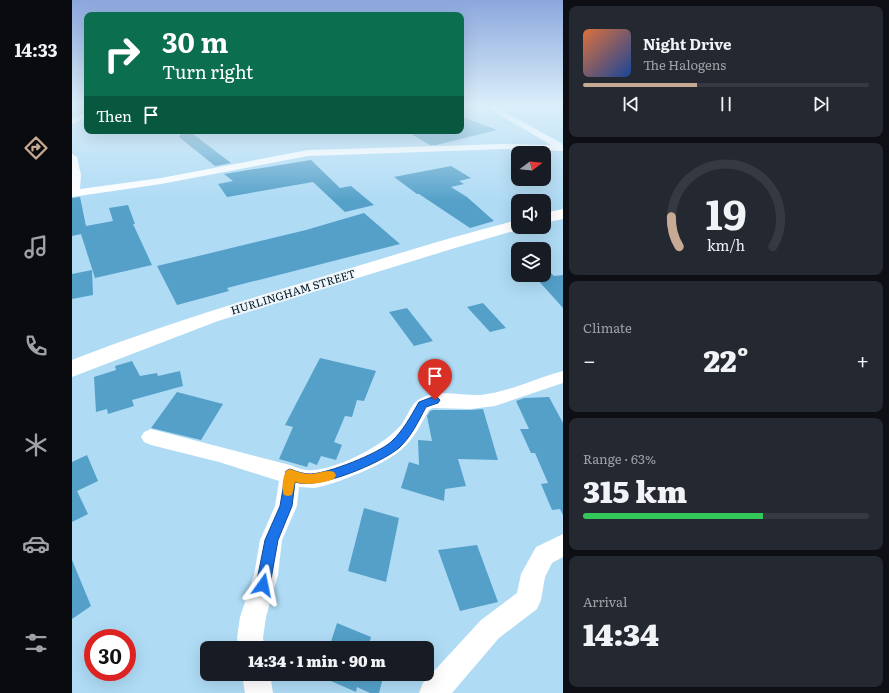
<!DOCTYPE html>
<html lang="en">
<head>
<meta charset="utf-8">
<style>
	:root { --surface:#171b24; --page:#242831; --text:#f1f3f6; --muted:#9ea1a6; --line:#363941; --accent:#c6aa94 }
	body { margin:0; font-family:Literata,serif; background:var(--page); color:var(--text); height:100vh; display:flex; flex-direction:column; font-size:15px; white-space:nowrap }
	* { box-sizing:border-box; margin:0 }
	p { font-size:13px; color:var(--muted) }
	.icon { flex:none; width:22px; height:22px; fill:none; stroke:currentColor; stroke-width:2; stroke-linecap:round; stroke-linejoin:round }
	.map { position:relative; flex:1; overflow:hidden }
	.side { display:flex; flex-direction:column; gap:6px; padding:6px; background:#0d0f14; width:326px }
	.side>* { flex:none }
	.top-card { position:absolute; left:12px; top:12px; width:380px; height:122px; border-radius:8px; box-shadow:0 4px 16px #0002; background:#0b6e4f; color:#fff; overflow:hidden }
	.needle { width:26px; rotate:74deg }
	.tools { position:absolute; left:439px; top:146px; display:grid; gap:8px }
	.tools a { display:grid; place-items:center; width:40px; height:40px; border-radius:8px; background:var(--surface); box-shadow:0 4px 16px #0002; font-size:20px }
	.speed { position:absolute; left:12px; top:629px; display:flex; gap:8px; font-size:20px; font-weight:700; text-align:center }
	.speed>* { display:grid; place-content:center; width:52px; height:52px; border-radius:50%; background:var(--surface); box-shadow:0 4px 16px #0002; line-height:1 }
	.speed .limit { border:6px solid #d22; background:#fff; color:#111 }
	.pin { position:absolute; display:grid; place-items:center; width:34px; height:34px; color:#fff; margin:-41px -17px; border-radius:50% 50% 50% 0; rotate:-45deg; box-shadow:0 0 4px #0007 }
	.pin .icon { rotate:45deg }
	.me { position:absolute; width:44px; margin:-22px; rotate:12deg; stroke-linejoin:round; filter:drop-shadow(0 0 3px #0008) }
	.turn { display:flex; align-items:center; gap:14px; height:84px; padding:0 12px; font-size:18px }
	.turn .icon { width:52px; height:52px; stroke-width:2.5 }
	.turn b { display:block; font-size:28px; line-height:34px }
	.then { display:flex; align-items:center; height:38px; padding:0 12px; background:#0003; gap:8px; font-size:15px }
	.big { font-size:30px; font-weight:800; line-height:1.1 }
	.side .tile { flex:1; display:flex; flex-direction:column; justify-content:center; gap:6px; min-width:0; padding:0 14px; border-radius:8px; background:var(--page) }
	.side .dial { align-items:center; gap:0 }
	.dial svg { height:104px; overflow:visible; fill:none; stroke:var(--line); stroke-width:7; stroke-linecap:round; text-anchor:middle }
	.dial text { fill:var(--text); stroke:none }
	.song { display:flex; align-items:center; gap:12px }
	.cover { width:48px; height:48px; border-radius:6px; background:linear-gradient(135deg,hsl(20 70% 55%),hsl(220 70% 35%)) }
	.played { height:4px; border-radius:2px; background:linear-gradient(90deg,var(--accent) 40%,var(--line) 40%) }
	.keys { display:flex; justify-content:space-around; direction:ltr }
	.heat { display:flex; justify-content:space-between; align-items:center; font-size:22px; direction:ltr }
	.charge { height:6px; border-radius:3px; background:linear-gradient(90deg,#34c759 63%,var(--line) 0) }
	.trip { position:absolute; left:128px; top:641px; width:234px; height:40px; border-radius:8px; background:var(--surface); box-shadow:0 4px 16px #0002; font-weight:800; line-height:40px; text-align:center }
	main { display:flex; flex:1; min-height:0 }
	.tab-bar { display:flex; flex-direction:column; width:72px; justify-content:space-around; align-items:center; background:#090b0e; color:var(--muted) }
	.tab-bar .icon { width:28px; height:28px }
	.tab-bar .active { color:var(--accent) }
	.tab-bar b { font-size:18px; color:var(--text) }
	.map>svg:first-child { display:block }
	.building { fill:#54a0c9 }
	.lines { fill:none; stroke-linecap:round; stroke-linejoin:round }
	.street { fill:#fff; fill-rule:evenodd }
	.secondary { fill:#fff; fill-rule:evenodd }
	.route { fill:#1a73e8; stroke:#114b97 }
	.slow { fill:#f59e0b }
	.labels { text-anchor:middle; stroke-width:4; stroke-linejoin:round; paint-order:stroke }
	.street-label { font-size:11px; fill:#011623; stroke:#eff6fb }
</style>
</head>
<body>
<main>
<nav class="tab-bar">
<b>14:33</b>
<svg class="icon active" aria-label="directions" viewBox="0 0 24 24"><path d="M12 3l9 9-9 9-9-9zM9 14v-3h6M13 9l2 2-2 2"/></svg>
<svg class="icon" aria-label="music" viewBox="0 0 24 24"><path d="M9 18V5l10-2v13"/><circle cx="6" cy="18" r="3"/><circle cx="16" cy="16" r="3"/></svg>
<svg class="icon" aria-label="phone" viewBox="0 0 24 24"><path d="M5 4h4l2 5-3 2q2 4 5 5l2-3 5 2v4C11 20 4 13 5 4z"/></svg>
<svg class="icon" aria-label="climate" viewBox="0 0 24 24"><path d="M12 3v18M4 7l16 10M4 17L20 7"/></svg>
<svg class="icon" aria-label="car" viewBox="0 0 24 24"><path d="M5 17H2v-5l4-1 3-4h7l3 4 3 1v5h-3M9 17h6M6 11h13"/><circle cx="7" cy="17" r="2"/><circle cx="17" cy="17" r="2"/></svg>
<svg class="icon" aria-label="filters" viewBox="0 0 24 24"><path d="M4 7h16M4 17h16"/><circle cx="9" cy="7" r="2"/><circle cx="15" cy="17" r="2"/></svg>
</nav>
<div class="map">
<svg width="491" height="693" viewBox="0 0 491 693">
	<rect width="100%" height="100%" fill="#afdbf5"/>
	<g class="building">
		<path d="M389,116L425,130L364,145H358L339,134L354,131H389Z"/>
		<path d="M111,131H117L159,163L143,166L107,137Z"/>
		<path d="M239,160L268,188L279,186L302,205L273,212L241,182L155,197L146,184L161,181L152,174Z"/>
		<path d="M379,166L399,178L387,181L392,184L379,187L395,197L422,221L398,228L347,194H345L322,177Z"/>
		<path d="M8,197L14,226L41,221L37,208L56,205L63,224H61L80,265L23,278L9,234L0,236V198Z"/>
		<path d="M292,213L328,244L155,288L157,291L105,305L85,266L234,230Z"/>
		<path d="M472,266L482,276L491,275V308L464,278L472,277Z"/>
		<path d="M20,270L21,295L0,299V274Z"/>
		<path d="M411,303L434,328L418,332L395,307Z"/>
		<path d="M335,308L361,341L342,346L317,312Z"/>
		<path d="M248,358L304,371L292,401L285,400L280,417L273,416L262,442L270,445L264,460L249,456L245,465L237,462L235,467L207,459L221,427L213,425Z"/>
		<path d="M60,361L68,376L85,373L86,376L108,371L111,386L60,400L62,406L36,414L35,409L24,412L22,377L44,370L43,366Z"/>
		<path d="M105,392L151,404L129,440L79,428Z"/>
		<path d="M477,397L491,423V515L488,509L480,510L469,484L476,483L463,453H459L448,429H457L444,401L452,398Z"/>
		<path d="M411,409L426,460L386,459L394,486L373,489L372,501L329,488L337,462L347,465L346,440L360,441L355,416L358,411L361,410H399Z"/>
		<path d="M15,455L26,481L5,491L16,514L0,522V462Z"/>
		<path d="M292,508L327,518L314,582L276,571Z"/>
		<path d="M405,545L426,602L388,611L366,550Z"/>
		<path d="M0,560L19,606L0,619Z"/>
		<path d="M265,623L299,637L296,648H257Z"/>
		<path d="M243,674H312L307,693H298L285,687L284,692Z"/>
	</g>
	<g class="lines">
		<g class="street">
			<path d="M411,105H420L489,143L491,145V151L431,149L236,156L89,184L0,197V154L5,157L9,175L8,189L89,178L236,150L431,144L479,145Z"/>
			<path d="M15,112V117L0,124V119Z"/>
			<path d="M491,371V383L423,406L399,409L361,408L357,410C349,424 342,439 329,450C313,464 263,485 242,488C237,488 232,487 227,487L225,506L210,540L206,575L194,617L191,638L193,648H167L165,638L168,617L182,575L188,540L203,506L207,481L147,462L79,445L72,442L69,437L72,432L79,429L218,465C226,468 232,471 241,470C268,468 312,445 329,425C335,418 338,405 346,400C364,388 389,396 409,395C437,392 464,378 491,371Z"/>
			<path d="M491,534V557L480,563L473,577L469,600L465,609L427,638L380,693H347L351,683L409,620L445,593L449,574L464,547Z"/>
			<path d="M170,674H198L201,693H173Z"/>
		</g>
		<g class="secondary">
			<path d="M491,209V219L472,223V213Z"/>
			<path d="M446,220V227H453L452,228L383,248L146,321L0,377V360C84,327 170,301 256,275C319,256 382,236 446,220Z"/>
		</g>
	</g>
	<linearGradient id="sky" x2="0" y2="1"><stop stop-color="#8ba7dd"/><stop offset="0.52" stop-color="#dbeffa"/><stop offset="1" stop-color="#dbeffa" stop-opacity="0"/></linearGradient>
	<rect width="491" height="202" fill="url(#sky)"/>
	<path class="route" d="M363,396L366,398L368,400L366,403L354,407C346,422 339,437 327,448C309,463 246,490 223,482L220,506L206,540L198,585L196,590L191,592L186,590L184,585L193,540L208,506L214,471L218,469C226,472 231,474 239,474C257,473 305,454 319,442C331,431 339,416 347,402Z"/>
	<path class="slow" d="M218,469C226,472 232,474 240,474C248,473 255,469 262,472L264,475L262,479C251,483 235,486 223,482L220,495L216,496L212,495C209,488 211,477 214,471Z"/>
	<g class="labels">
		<g class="street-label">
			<text transform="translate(221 292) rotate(-17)" y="4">HURLINGHAM STREET</text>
		</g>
	</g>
</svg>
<div class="tools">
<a><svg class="needle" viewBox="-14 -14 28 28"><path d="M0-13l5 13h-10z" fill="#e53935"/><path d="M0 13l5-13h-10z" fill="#9ea1a6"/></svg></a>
<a><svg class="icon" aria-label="sound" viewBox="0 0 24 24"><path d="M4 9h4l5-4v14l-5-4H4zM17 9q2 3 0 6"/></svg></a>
<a><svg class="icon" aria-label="layers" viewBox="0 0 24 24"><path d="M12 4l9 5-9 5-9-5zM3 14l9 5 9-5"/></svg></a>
</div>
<div class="speed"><div class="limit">30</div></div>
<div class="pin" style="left:363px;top:400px;background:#d93025"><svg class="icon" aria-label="arrive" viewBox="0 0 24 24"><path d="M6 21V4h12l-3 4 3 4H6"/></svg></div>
<svg class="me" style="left:191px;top:585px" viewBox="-20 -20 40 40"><path d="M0-17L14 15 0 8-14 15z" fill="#1a73e8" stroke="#fff" stroke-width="4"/></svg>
<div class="trip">14:34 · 1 min · 90 m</div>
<div class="top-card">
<div class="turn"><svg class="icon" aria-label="right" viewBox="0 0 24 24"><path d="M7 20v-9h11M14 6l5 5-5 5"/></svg><div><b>30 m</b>Turn right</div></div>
<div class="then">Then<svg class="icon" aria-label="arrive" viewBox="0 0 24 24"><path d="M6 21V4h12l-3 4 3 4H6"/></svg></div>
</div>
</div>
<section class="side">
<div class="tile">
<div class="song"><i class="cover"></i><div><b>Night Drive</b><p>The Halogens</p></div></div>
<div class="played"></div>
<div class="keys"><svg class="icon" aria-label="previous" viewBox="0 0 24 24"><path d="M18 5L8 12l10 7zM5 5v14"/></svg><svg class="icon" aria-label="pause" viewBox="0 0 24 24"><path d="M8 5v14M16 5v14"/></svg><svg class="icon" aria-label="next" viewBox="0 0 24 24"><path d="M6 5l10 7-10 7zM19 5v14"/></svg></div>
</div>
<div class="tile dial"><svg viewBox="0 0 100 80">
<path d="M14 69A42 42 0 1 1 86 69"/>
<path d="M14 69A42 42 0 0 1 8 46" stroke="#c6aa94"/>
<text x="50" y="56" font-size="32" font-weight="700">19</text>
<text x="50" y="72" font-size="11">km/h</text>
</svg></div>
<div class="tile"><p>Climate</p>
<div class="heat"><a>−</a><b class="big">22°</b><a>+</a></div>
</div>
<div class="tile"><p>Range · 63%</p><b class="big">315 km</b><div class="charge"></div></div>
<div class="tile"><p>Arrival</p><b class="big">14:34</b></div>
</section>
</main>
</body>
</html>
